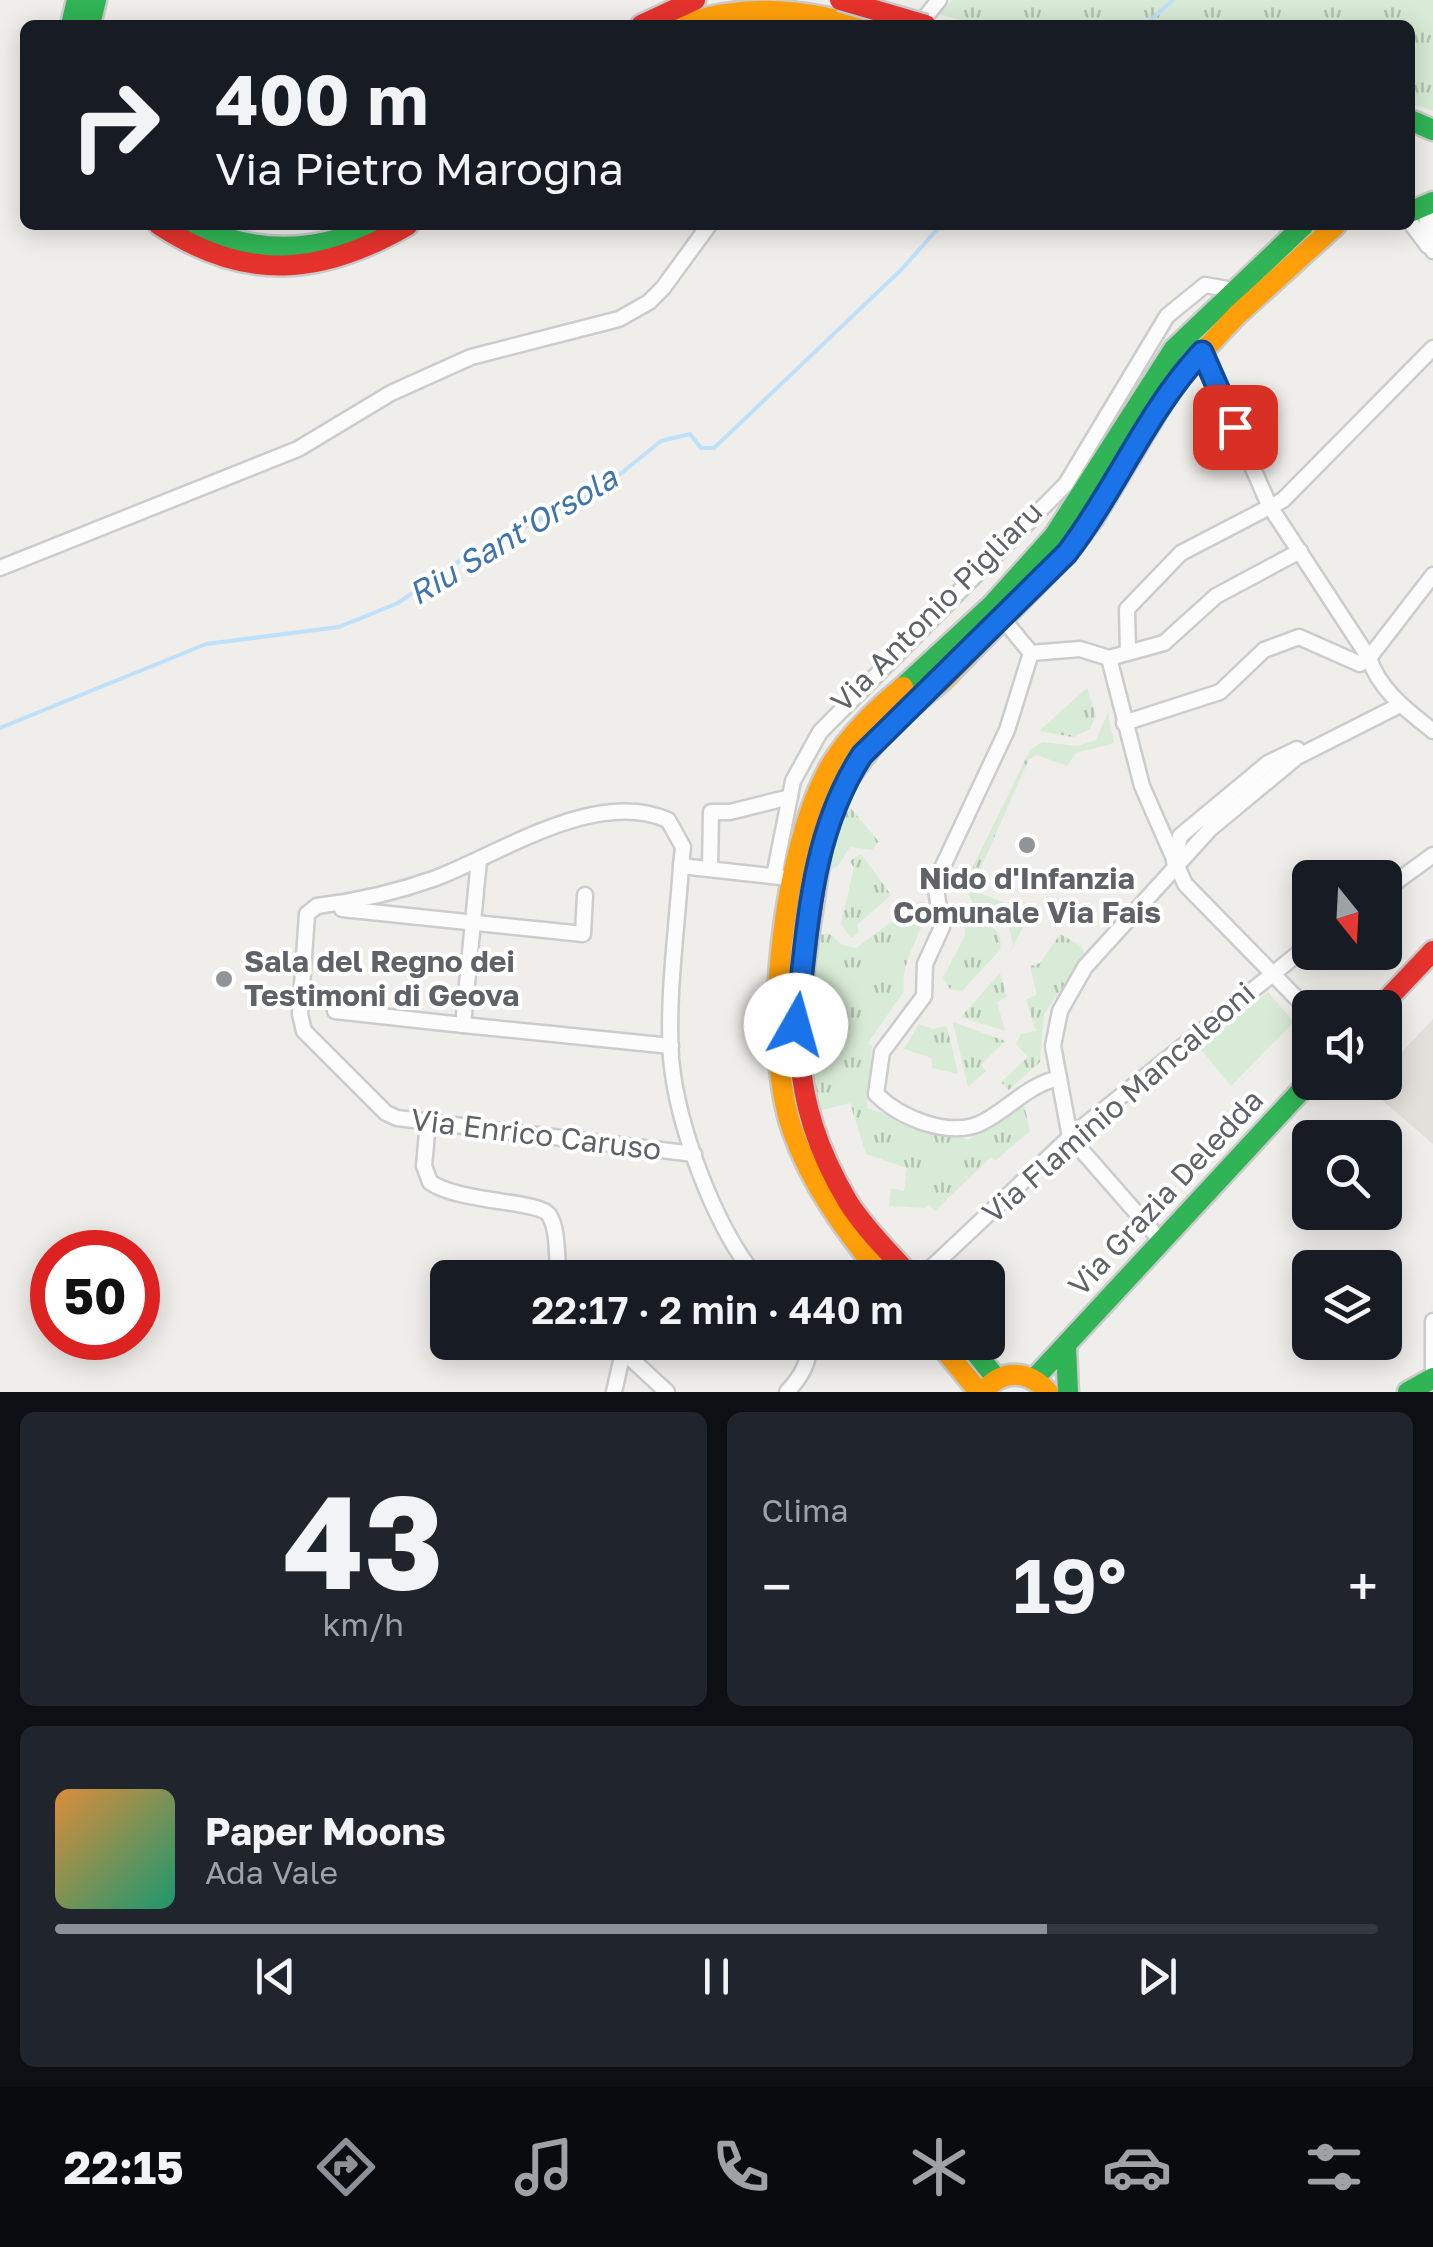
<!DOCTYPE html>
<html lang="it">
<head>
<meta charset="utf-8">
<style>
	:root { --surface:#171b24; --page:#20242c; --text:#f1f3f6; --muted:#9ea1a6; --line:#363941; --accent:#8c9099 }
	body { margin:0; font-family:"Golos Text",sans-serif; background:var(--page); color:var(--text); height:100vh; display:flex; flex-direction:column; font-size:38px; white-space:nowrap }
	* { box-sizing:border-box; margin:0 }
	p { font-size:32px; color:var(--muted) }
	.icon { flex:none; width:55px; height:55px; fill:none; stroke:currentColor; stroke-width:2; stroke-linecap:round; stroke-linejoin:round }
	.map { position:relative; height:1392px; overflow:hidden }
	.drawer { display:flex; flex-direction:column; gap:20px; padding:20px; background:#0d0f14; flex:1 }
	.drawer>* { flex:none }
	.top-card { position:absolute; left:20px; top:20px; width:1395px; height:210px; border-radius:15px; box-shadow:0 5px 25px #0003; background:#171b24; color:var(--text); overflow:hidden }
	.needle { width:65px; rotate:162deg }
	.buttons { position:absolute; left:1292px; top:860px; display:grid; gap:20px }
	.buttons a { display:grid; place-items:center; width:110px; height:110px; border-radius:15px; background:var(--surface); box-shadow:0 5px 25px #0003; font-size:50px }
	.speed { position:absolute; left:30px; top:1230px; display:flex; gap:20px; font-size:50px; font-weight:700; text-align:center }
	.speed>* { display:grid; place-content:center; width:130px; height:130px; border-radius:50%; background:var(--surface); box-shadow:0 5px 25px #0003; line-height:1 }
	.speed .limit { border:15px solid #d22; background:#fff; color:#111 }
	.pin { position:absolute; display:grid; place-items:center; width:85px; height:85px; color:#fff; margin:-42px; border-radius:20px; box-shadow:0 5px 15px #0006 }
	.me { position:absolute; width:110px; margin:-55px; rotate:7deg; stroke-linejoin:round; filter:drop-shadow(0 0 8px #0008) }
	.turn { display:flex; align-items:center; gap:35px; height:210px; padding:0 30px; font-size:45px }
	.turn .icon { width:130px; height:130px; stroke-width:2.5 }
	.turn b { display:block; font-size:70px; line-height:85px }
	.big { font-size:75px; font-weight:600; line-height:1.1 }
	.drawer .card { flex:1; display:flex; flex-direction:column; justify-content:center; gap:15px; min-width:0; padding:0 35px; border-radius:15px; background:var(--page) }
	.drawer .dial { align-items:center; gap:0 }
	.dial b { font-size:130px; line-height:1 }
	.song { display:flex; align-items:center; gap:30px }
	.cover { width:120px; height:120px; border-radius:15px; background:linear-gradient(135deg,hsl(30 70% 55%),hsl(160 70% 35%)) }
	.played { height:10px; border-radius:5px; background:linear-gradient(90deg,var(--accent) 75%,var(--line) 75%) }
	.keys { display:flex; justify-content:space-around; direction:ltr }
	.heat { display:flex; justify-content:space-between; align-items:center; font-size:55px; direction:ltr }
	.drawer .tiles { flex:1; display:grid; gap:20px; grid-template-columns:1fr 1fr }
	.card:last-child { grid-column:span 2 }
	.trip { position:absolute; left:430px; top:1260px; width:575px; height:100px; border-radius:15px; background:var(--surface); box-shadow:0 5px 25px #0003; font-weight:600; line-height:100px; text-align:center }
	.dock { display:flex; height:160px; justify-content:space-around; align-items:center; background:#090b0e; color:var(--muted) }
	.dock .icon { width:70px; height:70px }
	.dock .current { color:var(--accent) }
	.dock b { font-size:45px; color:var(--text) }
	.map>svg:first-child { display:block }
	.education { fill:#e2e0da }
	.grass { fill:url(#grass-tufts) }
	.park { fill:#d8ebd6 }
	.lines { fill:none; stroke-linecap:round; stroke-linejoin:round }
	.stream { stroke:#bfe0f9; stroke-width:4 }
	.street-casing { stroke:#cbcccc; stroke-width:19 }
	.fast-casing { stroke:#cacacb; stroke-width:25 }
	.slow-casing { stroke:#cacacb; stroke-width:25 }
	.jam-casing { stroke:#cacacb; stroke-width:25 }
	.street { stroke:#fdfcfc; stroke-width:14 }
	.fast { stroke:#30b455; stroke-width:20 }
	.slow { stroke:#ff9f0a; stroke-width:20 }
	.jam { stroke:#e5322d; stroke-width:20 }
	.jam-bridge-casing { stroke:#cacacb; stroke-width:25; stroke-linecap:butt }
	.jam-bridge { stroke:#e5322d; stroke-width:20 }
	.route-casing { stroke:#114b97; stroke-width:25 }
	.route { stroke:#1a73e8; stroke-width:18 }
	.poi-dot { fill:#919496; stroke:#fff; stroke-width:4 }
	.labels { text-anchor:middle; stroke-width:8; stroke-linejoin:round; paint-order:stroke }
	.street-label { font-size:30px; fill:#5f6368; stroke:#fff }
	.poi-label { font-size:30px; font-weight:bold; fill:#5f6368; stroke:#fff }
	.water-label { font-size:32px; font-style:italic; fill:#4174aa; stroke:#fff }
</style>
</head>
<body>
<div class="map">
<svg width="1433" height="1392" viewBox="0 0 1433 1392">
	<defs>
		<pattern id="grass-tufts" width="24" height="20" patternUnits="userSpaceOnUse" patternTransform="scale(2.5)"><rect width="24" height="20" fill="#d8ebd6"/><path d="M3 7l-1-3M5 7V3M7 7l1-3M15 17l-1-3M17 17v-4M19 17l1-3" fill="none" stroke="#b2c2b1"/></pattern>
	</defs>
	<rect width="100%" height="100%" fill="#efeeea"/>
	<path class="education" d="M1433,1019V1144L1368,1088L1373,1083L1385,1082V1070Z"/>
	<g class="grass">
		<path d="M952,0H1433V111L1410,103V25H976L939,14Z"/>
		<path d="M1087,688L1096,716L1090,729L1073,737L1039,731Z"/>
		<path d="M1108,712L1114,743L1076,753L1067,766L1037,755L1029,759L975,881L977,892L1030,913L1009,955L1013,944L1009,926L975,907L964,885L1030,750L1042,742L1078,746L1096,740Z"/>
		<path d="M848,805L879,842L872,850L850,847L838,866L826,873L831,843Z"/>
		<path d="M861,854L891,895L857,925L859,933L851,938L841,924L854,868L850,861Z"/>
		<path d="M920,901L925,902C926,935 900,956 904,991L868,1043L872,1046L867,1108L968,1140L1023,1100L1030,1131L995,1161L991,1157L935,1211L929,1205L925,1208L889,1206L891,1188L904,1191L907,1168L866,1154L850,1103L818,1111L807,1035L817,936L829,933L842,945L856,948Z"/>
		<path d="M963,909C979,923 1005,924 1000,950L962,991L950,989L943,978L965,935Z"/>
		<path d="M1060,934L1081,946L1085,955L1044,1014L1040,1062L1009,1090L1001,1082L1028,1057L1016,1044L1021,1034L1036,1031L1026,999L1037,995L1030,966L1040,963Z"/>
		<path d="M1000,973L1007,997L997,1002L1005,1031L961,1017Z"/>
		<path d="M953,1022L1005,1041L981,1065L986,1071L968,1087Z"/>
		<path d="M919,1024L933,1029L947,1026L958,1074L932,1068V1058L904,1049Z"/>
	</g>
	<path class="park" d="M1268,992L1294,1022L1231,1086L1199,1047Z"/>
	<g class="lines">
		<g class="stream">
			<path d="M1145,25L1173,0"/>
			<path d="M0,728L206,644L339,627L398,603L465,557L603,488L661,441L690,434L701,448H714L902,269L941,225"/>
		</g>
		<defs>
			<g id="street">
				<path d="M919,25L939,0"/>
				<path d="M1429,205L1426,227L1433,251"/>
				<path d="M1410,222L1428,246"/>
				<path d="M1202,352L1269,505L1369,658C1380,691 1407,710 1433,731"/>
				<path d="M0,568L298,449L391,393L471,357L619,319L649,302L663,288L709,225"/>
				<path d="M1003,619L1031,653"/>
				<path d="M1128,652L1127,609L1181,553L1283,500L1433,348"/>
				<path d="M1031,653L1007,730L935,883L942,927L925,964L924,996L882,1052L876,1094C900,1118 952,1140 985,1121C1012,1106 1028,1085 1059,1078"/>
				<path d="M1031,653L1080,649L1109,658"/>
				<path d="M1109,658L1142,786L1185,884L1310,1012"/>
				<path d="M1109,658L1164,643L1216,596L1300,551"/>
				<path d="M1124,723L1220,692L1264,650L1299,637L1360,664L1369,658L1433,575"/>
				<path d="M479,860L463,1025L671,1046"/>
				<path d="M1174,862L1180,836L1268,763L1297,749"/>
				<path d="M710,869L711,812H730L790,797"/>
				<path d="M774,876L793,781L820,732L1066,484L1167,316L1205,285L1233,290"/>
				<path d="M1385,890L1433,855"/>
				<path d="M317,906L307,914L300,1014L304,1031L386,1113L397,1118L694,1154"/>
				<path d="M317,906C358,901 397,892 436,878C502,853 596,788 668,820L683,847L681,866"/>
				<path d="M342,909L583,934L585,895"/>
				<path d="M335,1011L463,1025"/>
				<path d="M428,1122L424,1166L430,1182C459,1203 539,1200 549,1215C559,1230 556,1260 559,1278"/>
				<path d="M1162,1242L1070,1137L1053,1046L1060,1011L1085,967L1210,829L1297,757L1400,705"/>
				<path d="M932,1267L1070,1137L1310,944"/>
				<path d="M757,1278C714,1226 677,1125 671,1058C667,995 677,929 681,866L780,877"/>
				<path d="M1433,1321V1376"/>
				<path d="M613,1342L667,1392"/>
				<path d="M614,1392L623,1352"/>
				<path d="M787,1392C800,1378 811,1362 808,1342"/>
			</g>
			<g id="fast">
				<path d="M71,25L77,0"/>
				<path d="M90,25L96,0"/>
				<path d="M1410,120L1433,130"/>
				<path d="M1410,212L1433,202"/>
				<path d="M193,225C255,254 313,254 375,225"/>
				<path d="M903,687L993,604L1054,536L1174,349L1304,225"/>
				<path d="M967,1342L996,1378"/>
				<path d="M1066,1346L1068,1392"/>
				<path d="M1035,1378L1310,1081"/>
				<path d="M1408,1392L1433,1378"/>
			</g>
			<g id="slow">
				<path d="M682,25C742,4 796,8 856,25"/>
				<path d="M818,870L824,829L842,786L888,725L942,681L1067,553L1093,519L1176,380L1237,315L1336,225"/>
				<path d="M884,1278C847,1233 811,1185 792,1129C761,1038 783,849 831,765C850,734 875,710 903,687"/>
				<path d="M938,1342L979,1392"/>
				<path d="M983,1392C1003,1368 1028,1370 1048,1392"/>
			</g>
			<g id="jam">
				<path d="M641,25L695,0"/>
				<path d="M159,225C245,282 321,276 408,225"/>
				<path d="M818,870C800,1000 776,1080 848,1202C865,1229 891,1254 912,1278"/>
				<path d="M1379,1008L1433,951"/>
			</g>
		</defs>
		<use href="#street" class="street-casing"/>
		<use href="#fast" class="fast-casing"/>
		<use href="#slow" class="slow-casing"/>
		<use href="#jam" class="jam-casing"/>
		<use href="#street" class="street"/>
		<use href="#fast" class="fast"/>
		<use href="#slow" class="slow"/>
		<use href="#jam" class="jam"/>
		<defs>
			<path id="jam-bridge" d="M840,0L926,25"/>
		</defs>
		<use href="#jam-bridge" class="jam-bridge-casing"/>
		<use href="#jam-bridge" class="jam-bridge"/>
	</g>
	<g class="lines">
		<defs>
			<path id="route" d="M796,1025C808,931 809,837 862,755L1067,553C1116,489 1147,411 1202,352L1235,427"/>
		</defs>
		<use href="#route" class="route-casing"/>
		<use href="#route" class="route"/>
	</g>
	<g class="poi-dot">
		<circle cx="1027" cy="845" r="10"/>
		<circle cx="224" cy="979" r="10"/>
	</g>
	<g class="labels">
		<g class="street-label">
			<text transform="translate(937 607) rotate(-45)" y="10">Via Antonio Pigliaru</text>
			<text transform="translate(1119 1103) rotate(-41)" y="10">Via Flaminio Mancaleoni</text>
			<text transform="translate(536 1135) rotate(7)" y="10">Via Enrico Caruso</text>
			<text transform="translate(1166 1193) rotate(-47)" y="10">Via Grazia Deledda</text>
		</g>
		<g class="poi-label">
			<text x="1027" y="889">Nido d'Infanzia<tspan x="1027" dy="34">Comunale Via Fais</tspan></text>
			<text x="244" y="972" text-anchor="start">Sala del Regno dei<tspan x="244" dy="34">Testimoni di Geova</tspan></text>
		</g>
		<g class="water-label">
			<text transform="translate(513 536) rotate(-31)" y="11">Riu Sant'Orsola</text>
		</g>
	</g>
</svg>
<div class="buttons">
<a><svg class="needle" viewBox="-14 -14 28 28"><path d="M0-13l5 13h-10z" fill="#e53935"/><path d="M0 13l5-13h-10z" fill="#9ea1a6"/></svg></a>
<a><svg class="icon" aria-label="sound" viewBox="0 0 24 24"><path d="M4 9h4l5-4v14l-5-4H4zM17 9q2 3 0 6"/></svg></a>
<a><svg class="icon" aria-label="search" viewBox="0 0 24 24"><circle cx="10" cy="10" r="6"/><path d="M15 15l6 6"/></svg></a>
<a><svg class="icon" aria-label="layers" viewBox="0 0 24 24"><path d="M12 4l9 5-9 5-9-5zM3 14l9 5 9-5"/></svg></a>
</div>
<div class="speed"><div class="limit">50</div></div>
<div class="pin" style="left:1235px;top:427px;background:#d93025"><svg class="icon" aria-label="arrive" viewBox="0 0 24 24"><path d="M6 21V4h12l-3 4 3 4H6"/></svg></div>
<svg class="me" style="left:796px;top:1025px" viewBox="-20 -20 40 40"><circle r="19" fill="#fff"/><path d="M0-13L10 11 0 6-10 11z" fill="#1a73e8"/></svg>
<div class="trip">22:17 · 2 min · 440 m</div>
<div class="top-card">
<div class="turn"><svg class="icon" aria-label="right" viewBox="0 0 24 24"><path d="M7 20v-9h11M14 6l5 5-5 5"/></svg><div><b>400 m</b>Via Pietro Marogna</div></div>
</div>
</div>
<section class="drawer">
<div class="tiles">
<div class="card dial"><b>43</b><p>km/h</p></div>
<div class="card"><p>Clima</p>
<div class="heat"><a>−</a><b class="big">19°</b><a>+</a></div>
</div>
<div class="card">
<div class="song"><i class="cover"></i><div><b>Paper Moons</b><p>Ada Vale</p></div></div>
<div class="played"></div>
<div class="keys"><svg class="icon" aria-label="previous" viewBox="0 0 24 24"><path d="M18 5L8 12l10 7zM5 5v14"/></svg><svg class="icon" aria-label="pause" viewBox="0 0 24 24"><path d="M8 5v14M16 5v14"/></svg><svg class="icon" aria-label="next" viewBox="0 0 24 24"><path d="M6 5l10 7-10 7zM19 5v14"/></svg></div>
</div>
</div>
</section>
<nav class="dock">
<b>22:15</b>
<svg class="icon current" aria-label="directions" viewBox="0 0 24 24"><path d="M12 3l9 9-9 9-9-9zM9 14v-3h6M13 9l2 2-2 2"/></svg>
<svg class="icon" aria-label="music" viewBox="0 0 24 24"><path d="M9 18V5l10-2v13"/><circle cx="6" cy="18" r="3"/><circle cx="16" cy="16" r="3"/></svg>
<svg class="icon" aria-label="phone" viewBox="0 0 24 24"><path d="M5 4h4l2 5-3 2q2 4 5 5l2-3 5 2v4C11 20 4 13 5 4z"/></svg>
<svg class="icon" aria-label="climate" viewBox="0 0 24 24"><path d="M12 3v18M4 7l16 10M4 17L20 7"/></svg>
<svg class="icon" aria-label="car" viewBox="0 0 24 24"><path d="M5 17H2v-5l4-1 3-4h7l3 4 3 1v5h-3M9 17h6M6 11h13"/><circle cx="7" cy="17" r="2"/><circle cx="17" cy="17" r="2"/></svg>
<svg class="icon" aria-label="filters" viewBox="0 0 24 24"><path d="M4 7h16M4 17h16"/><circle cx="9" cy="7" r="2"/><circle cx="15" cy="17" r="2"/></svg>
</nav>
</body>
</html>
